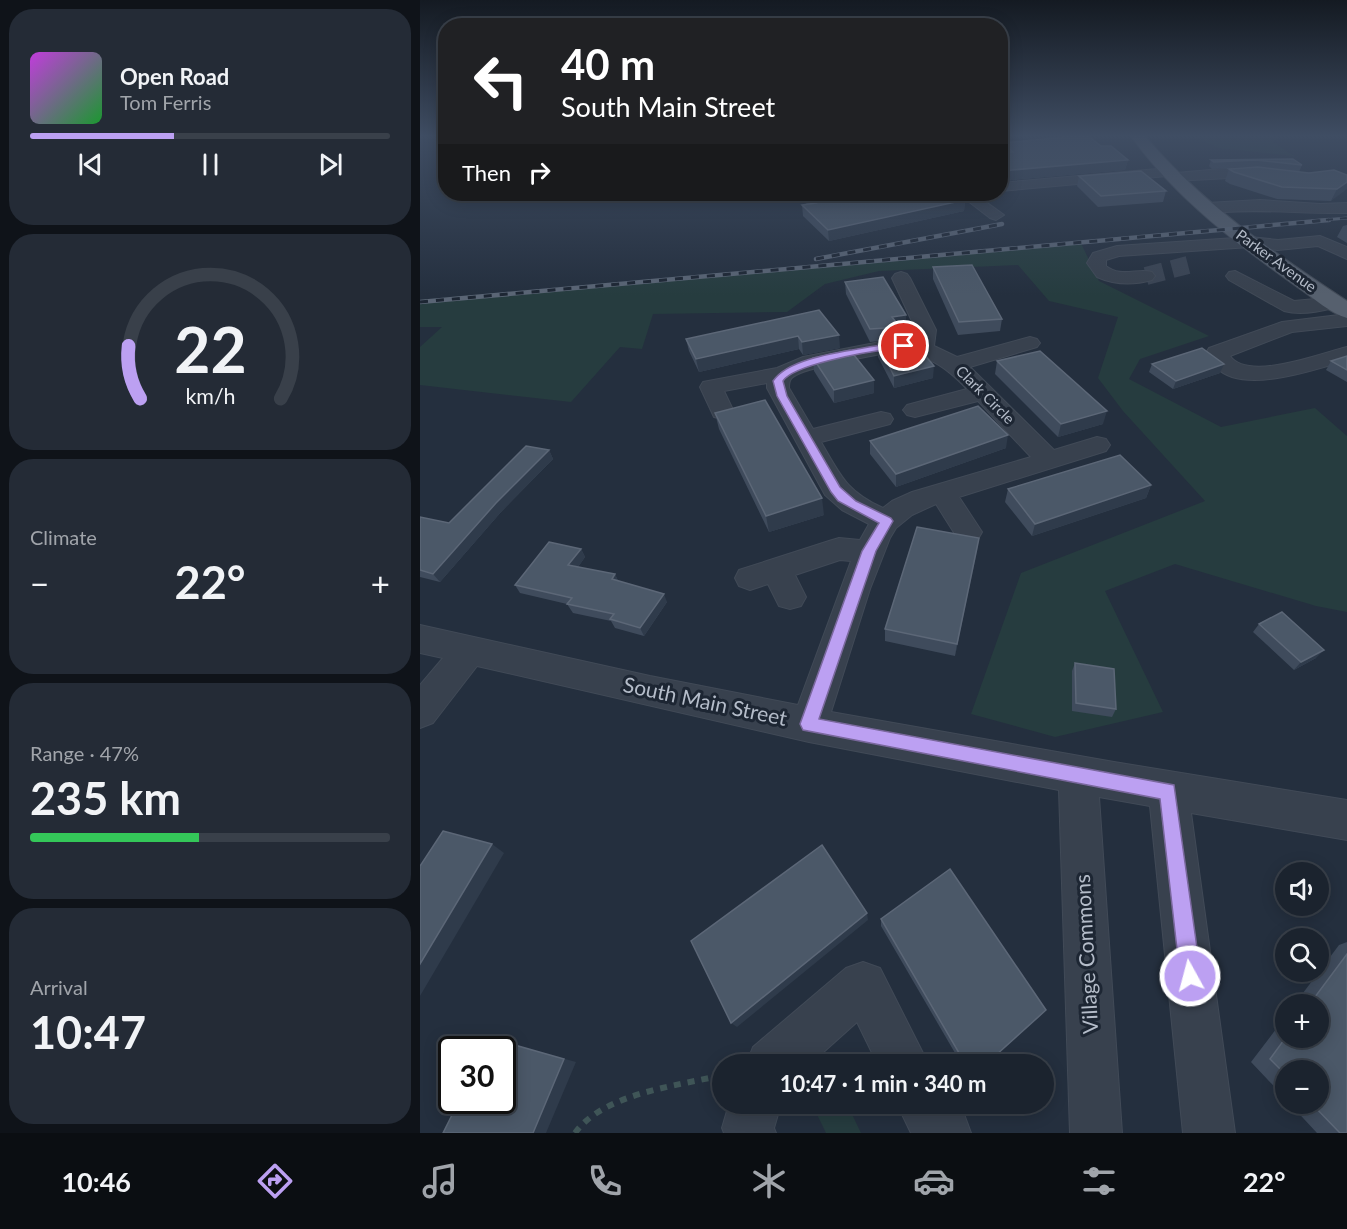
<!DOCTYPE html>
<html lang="en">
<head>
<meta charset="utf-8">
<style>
	:root { --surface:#1b232e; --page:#242b36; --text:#f1f3f6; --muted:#a0a4aa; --line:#39404a; --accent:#bca0f2 }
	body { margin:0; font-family:Lato,sans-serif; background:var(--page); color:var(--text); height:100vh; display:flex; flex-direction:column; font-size:22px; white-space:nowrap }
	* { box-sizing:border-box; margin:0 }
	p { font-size:20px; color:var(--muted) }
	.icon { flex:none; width:33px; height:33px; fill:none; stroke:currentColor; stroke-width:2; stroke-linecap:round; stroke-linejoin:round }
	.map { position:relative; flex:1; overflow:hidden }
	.sheet { display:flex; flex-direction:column; gap:9px; padding:9px; background:#0f1319; width:420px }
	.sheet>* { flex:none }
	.top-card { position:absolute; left:18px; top:18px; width:570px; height:183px; border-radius:24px; box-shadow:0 3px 15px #0003,0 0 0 2px var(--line); background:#202124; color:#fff; overflow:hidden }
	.tools { position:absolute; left:855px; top:862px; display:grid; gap:12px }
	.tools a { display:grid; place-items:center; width:54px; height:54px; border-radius:50%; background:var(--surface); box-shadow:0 3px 15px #0003,0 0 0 2px var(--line); font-size:30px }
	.speed { position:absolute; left:18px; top:1036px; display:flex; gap:12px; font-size:30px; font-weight:700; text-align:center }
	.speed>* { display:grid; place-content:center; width:78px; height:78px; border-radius:50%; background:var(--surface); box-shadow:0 3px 15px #0003,0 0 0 2px var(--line); line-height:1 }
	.speed .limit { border:3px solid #111; border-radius:9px; background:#fff; color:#111 }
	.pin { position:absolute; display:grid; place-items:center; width:51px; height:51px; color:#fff; margin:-26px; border:3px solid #fff; border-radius:50%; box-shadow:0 2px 6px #0007 }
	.me { position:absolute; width:66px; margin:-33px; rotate:353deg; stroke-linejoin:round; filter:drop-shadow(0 0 4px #0008) }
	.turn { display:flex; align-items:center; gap:21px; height:126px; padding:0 24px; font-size:27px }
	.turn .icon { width:78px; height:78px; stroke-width:2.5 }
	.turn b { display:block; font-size:42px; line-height:51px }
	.then { display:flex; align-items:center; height:57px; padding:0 24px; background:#0003; gap:12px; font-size:22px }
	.big { font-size:45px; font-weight:700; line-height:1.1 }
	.sheet .tile { flex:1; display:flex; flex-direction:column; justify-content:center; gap:9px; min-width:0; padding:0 21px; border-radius:24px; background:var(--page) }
	.sheet .dial { align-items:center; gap:0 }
	.dial svg { height:156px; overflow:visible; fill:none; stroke:var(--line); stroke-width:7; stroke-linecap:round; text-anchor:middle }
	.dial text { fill:var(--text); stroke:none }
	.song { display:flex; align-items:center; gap:18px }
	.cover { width:72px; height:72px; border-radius:9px; background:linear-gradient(135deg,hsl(290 70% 55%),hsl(130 70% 35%)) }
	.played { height:6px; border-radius:3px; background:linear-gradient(90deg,var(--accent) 40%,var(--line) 40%) }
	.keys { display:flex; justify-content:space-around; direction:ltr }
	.heat { display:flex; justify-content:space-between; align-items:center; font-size:33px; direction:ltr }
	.charge { height:9px; border-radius:4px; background:linear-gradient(90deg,#34c759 47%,var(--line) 0) }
	.trip { position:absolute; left:292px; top:1054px; width:342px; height:60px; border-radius:30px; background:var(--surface); box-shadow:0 3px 15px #0003,0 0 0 2px var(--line); font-weight:700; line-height:60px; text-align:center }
	.tabs { display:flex; height:96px; justify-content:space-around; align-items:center; background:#0b0e12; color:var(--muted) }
	.tabs .icon { width:42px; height:42px }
	.tabs .on { color:var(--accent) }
	.tabs b { font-size:27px; color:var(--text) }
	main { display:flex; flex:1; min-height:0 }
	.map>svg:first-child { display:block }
	.green { fill:#263c3f }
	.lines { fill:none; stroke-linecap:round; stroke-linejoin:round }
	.minor-tunnel { stroke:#3a4453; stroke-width:18; stroke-dasharray:18 9; stroke-linecap:butt }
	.minor-casing { stroke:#414a57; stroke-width:2 }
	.major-casing { stroke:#414a57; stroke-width:2 }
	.path { stroke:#3f5557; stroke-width:6; stroke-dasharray:7 7; stroke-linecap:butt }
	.minor { fill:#38414e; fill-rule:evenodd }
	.major { fill:#56606e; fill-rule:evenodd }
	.rail-far1-casing { stroke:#5a6575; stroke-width:3 }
	.rail-casing { stroke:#5a6575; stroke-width:4.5 }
	.rail-far1 { stroke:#1d2633; stroke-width:2; stroke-dasharray:7; stroke-linecap:butt }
	.rail { stroke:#1d2633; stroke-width:3; stroke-dasharray:8; stroke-linecap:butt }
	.wall { fill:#3f4b5c }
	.shaded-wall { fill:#2f3b4b }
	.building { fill:#4b5868; stroke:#5c6777; stroke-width:1.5 }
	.route { fill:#bca0f2; stroke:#7a689d; stroke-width:1.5 }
	.labels { text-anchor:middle; stroke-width:6; stroke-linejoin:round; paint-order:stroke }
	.far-street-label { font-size:15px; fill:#b4bcc9; stroke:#1d2633 }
	.near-street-label { font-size:21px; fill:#b4bcc9; stroke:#1d2633 }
</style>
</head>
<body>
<main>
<section class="sheet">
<div class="tile">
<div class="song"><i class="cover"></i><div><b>Open Road</b><p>Tom Ferris</p></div></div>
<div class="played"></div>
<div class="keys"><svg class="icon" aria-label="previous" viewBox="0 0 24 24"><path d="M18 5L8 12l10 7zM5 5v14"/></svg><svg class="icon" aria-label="pause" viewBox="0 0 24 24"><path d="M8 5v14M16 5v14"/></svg><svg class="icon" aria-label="next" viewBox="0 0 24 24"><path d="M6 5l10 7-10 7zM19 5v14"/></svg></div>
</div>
<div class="tile dial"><svg viewBox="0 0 100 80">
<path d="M14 69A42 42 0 1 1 86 69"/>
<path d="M14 69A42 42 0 0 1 8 42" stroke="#bca0f2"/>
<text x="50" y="56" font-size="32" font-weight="700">22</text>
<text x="50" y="72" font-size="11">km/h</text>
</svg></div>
<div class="tile"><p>Climate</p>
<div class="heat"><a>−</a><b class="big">22°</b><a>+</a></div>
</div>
<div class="tile"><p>Range · 47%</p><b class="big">235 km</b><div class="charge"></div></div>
<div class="tile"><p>Arrival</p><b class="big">10:47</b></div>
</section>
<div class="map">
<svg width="927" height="1133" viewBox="0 0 927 1133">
	<rect width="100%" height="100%" fill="#242f3e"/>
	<g class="green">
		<path d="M759,136H861L853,142L874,156L799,148L774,137Z"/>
		<path d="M660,241L679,281L789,336L720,359L709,379L801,427L895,408L927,436V612L896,606L755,564L685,591L743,712L635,737L551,714L601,573L785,501L703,411L678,378L698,317L629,301L598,265L459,271L405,284L367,312L233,314L222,349L200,347L151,402L0,385V347L22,327H0V300Z"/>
		<path d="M392,1104H427L441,1133H406Z"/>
	</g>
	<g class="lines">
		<path class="minor-tunnel" d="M726,276L768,265"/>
		<defs>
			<g id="minor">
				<path d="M749,168L754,169L756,173C775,172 842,162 854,175L847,179L827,177L754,181L749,180L747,176L580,191V183Z"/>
				<path d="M539,194H555L584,215L576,220L570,218Z"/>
				<path d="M840,200L900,204L927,203V213C886,214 846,209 805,212C796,212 785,215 779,208L787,203Z"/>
				<path d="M900,236L927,247V259L898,246L858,250L830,247L699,256L686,260V266C701,278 717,268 732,272L735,276L732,280C714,285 695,285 677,277L667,263L673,253L697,246L830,237L858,240Z"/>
				<path d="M815,271L874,301L906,298L913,300L916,304L913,308C898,312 879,315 864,311L809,280L806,276L809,272Z"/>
				<path d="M481,272L487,274L490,278L516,330L514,346L537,357L610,337L617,339L620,343L617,347L550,367L634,450L677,437L686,439L690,445L686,451L539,497L562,532L558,539L548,542L538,539L516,504L492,515L476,528L470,538L450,589L411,712L694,762L927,800V840L771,813L815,1133H763L730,806L679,797L702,1133H650L639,790L389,742L57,666L13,723L0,728V685L23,658L0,653V625L230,676L378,705L431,561L420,560L375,575L386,597L381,606L370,609L359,606L348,584L330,590L319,586L315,578L319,570L409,541L419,538L440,540L449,524L422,510L405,495L347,388V383L304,391L314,412L310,417L302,419L294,417L280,387L283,382L357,368L383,357L465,341L494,342L496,330L472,278L475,274ZM465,353C507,356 518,359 547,389L487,405L483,410L487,415L495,417L558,401L611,457L492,492L472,501L463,508C426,491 421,476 401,442L470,424L473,419L470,414L461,412L393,429L369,388C369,385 369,381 371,379C378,368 449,357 465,353Z"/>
				<path d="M927,314V326L872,332L810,356C829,382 901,353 927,347V360C897,369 823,395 797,368C793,364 790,358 786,353L789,348L862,322Z"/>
				<path d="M443,962L460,968L509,1065H458L437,1022L389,1065H326L333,1047L426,968Z"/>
				<path d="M309,1104H361L354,1128L356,1133H304L302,1128Z"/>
				<path d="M477,1104H535L544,1114L551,1133H491Z"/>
			</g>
			<path id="major" d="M711,136H725C782,204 854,253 927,301V318C910,313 895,299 880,289C818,245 755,198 711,136Z"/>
		</defs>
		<use href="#minor" class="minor-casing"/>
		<use href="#major" class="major-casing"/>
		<path class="path" d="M155,1133C184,1093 257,1086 303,1075"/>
		<use href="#minor" class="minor"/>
		<use href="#major" class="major"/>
		<defs>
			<path id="rail-far1" d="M892,221L927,218"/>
			<g id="rail">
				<path d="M396,259L582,224"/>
				<path d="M0,302L909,220"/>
			</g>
		</defs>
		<use href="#rail-far1" class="rail-far1-casing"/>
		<use href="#rail" class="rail-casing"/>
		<use href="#rail-far1" class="rail-far1"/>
		<use href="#rail" class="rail"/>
	</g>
	<g class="wall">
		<path d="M583,143L681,146L708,160L705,170L580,181V152H581Z"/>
		<path d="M873,159L882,165L879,172L927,175L911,201L857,199L810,184L805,181L809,169H851L833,167L792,169L789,166L791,160Z"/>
		<path d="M659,176L746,191L743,202L678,207L657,186Z"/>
		<path d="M375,194H536L545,200L544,211L409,241L383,216L382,205L387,204Z"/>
		<path d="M927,225V243L917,237L923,226Z"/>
		<path d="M513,267L582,319L580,331L538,335L513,279Z"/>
		<path d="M425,282L486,328H480V339L450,342L426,294Z"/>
		<path d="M399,310L420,348L383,355L379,349L279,372L269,351L266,339Z"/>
		<path d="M458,344L513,378L474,388L458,357Z"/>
		<path d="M927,356V382L906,370L911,361Z"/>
		<path d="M393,358L454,380V393L414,403L394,371Z"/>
		<path d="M577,361L683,424L638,437L575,374Z"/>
		<path d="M732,364L800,373L753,389L729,372Z"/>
		<path d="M295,413L404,515L349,532L299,429Z"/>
		<path d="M450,441L586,448L476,487L450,454Z"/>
		<path d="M129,450L133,459L81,512L20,582L0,577V517L29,523Z"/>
		<path d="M731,485L726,498L612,536L585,502L588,489Z"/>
		<path d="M559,538L535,656L465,641V629Z"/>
		<path d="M161,549L165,557L158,567L195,574L198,581L247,602L224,636L195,628L191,621L153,613L147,604L100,593L95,585Z"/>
		<path d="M839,624L896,658L874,670L833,632Z"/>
		<path d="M655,663L696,709L692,717L652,711V671Z"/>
		<path d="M461,919L565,1065H542L461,926Z"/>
		<path d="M927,942V1133H897L870,1104H898L866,1071V1099L831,1062L866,1016V1038L898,1005H874L919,945Z"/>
	</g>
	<g class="shaded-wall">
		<path d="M708,160L705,170L580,181V171Z"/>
		<path d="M927,182V189L911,201L917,189Z"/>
		<path d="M545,200L544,211L409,241L408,230Z"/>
		<path d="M486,315V328H480V327L472,317Z"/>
		<path d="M419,335L420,348L383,355L382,342Z"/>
		<path d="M378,336L379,349L279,372L276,359Z"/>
		<path d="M804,364L800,373L753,389L756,381Z"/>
		<path d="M514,366L513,378L474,388V376Z"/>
		<path d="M454,380V393L414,403V390Z"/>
		<path d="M687,411L683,424L638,437L641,424Z"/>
		<path d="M588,435L586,448L476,487V474Z"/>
		<path d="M129,450L133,459L81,512L20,582L13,574L76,503Z"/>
		<path d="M731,485L726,498L612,536L615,524Z"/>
		<path d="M402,498L404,515L349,532L346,516Z"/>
		<path d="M559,538L557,551L535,656L537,644Z"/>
		<path d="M161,549L165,557L153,574L148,565Z"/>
		<path d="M195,574L199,583L192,579Z"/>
		<path d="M244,594L247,602L224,636L220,628Z"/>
		<path d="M904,650L896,658L874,670L881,662Z"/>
		<path d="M72,844L84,853L0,996V964Z"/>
		<path d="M447,913L448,920L317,1027L311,1023Z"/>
		<path d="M70,1038L156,1062L126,1133H113Z"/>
	</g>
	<g class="building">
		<path d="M655,136H668L681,146H691L708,160L580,171V152H593L583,143Z"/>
		<path d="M873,159L882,165L836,160L794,162L791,160Z"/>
		<path d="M838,167L889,173L914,170L927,175V182L917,189L862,187L814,172L809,169Z"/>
		<path d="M721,171L746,191L681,196L659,176Z"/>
		<path d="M386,194H536L545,200L408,230L382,205L396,203Z"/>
		<path d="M552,265L582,319L539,322L513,267Z"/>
		<path d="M463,277L486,315L472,317L480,327L450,329L425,282Z"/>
		<path d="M399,310L419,335L382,342L378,336L276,359L266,339Z"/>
		<path d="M465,343L498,347L514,366L474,376L458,344Z"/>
		<path d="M782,348L804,364L756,381L732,364Z"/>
		<path d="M430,350L454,380L414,390L393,358Z"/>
		<path d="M620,351L687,411L641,424L577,361Z"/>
		<path d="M927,356V370L911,361Z"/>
		<path d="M345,400L402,498L346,516L295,413Z"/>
		<path d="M558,406L588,435L476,474L450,441Z"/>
		<path d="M106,446L129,450L76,503L13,574L0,570V517L29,523Z"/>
		<path d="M700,455L731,485L615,524L588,489Z"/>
		<path d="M497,527L559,538L537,644L465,629Z"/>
		<path d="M129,542L161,549L148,565L195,574L192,579L244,594L220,628L190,619L194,614L147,604L152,598L95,585Z"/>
		<path d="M862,612L904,650L881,662L839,624Z"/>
		<path d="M655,663L694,669L696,709L656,703Z"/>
		<path d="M23,831L72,844L0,964V866Z"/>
		<path d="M402,845L447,913L311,1023L271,941Z"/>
		<path d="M530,869L626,1010L565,1065H546L461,919Z"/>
		<path d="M927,954V1133H920L892,1104H898V1071H866V1075L850,1059L866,1037V1038H898V1005H889Z"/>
		<path d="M70,1038L144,1059L113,1133H23L39,1101H82V1050H64Z"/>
	</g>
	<linearGradient id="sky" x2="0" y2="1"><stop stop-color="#141a22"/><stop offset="0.46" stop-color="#3f4d63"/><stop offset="1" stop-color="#3f4d63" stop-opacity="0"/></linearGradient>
	<rect width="927" height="295" fill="url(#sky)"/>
	<path class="route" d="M465,344H484L489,346C482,351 474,349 466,350C445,352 373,365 363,381L367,396L420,487L436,501L471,518L473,521L456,551L399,719L754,785L781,976L778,983L770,986L763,983L760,976L740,799L383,730L380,724L442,551L459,523L418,501L411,492L357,396L353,381C370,355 434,351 465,344Z"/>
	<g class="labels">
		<g class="far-street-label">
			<text transform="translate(856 261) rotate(36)" y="5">Parker Avenue</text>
			<text transform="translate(565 395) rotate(45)" y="5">Clark Circle</text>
		</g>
		<g class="near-street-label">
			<text transform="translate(285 702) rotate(12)" y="7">South Main Street</text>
			<text transform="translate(667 954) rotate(-93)" y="7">Village Commons</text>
		</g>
	</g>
</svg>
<div class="tools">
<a><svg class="icon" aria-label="sound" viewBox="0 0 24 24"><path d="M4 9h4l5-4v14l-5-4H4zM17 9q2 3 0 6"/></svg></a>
<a><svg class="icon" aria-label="search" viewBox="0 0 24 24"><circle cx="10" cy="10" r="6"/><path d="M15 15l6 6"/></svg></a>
<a>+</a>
<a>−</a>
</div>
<div class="speed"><div class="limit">30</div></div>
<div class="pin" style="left:484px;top:346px;background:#d93025"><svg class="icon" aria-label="arrive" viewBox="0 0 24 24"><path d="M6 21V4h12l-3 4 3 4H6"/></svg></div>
<svg class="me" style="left:770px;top:976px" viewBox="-20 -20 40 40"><circle r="17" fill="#bca0f2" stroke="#fff" stroke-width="3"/><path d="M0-11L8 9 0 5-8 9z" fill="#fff"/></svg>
<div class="trip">10:47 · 1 min · 340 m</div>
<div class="top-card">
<div class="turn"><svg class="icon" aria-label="left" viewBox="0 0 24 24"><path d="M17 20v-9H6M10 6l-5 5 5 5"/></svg><div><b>40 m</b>South Main Street</div></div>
<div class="then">Then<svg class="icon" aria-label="right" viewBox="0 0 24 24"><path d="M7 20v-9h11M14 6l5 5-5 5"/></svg></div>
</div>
</div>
</main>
<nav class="tabs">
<b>10:46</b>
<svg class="icon on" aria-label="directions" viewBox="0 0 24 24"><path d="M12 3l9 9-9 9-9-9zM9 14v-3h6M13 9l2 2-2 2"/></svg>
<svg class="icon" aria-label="music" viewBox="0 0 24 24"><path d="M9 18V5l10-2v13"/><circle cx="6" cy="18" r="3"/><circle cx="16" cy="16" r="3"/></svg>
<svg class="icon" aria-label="phone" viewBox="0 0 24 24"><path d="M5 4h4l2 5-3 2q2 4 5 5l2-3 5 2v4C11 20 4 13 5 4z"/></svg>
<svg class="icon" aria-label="climate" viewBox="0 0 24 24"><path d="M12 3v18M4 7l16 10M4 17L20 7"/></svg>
<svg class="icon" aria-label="car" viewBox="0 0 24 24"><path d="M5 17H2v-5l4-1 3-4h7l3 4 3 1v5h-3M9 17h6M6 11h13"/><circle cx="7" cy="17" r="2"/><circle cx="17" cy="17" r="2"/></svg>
<svg class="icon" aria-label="filters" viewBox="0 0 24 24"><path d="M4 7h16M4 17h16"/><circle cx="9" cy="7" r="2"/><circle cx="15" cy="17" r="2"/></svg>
<b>22°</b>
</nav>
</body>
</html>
